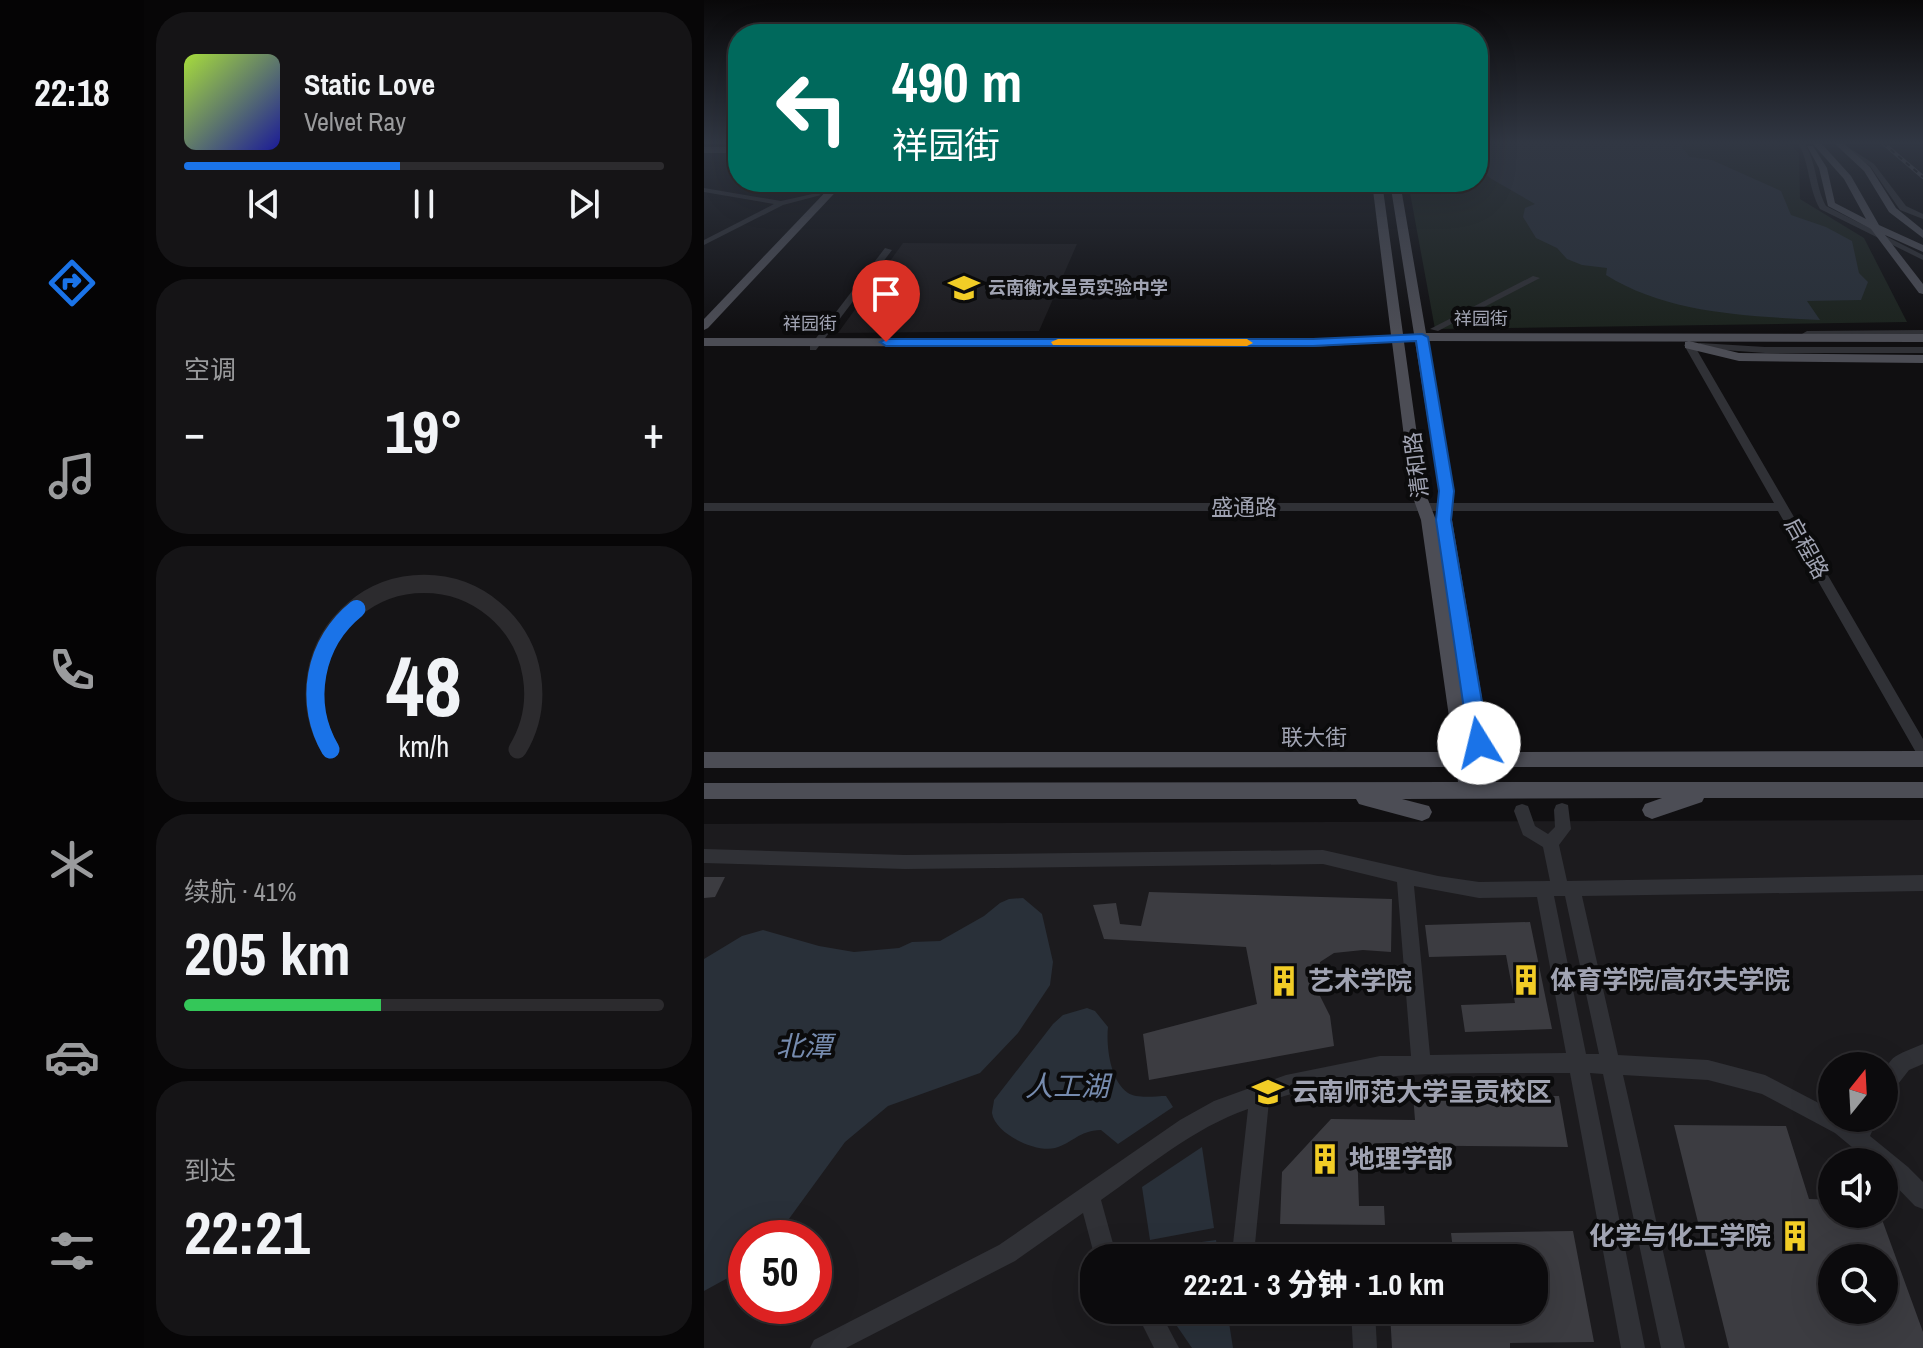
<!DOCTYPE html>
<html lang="zh">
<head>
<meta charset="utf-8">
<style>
	:root { --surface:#0c0b0d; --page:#151416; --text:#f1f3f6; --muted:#9a9b9d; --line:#2c2b2e; --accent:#1a73e8 }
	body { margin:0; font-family:"Archivo Narrow","Noto Sans SC",sans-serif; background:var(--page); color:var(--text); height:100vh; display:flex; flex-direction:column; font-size:30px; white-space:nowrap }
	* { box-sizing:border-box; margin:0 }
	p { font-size:26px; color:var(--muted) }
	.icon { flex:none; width:44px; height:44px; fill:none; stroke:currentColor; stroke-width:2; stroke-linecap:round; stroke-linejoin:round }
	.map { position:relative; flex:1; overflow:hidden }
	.panel { display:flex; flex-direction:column; gap:12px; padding:12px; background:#070607; width:560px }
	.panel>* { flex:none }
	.hud { position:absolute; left:24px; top:24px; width:760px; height:168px; border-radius:32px; box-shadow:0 8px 32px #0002,0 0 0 2px var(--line); background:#00695c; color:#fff; overflow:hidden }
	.needle { width:52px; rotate:18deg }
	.fabs { position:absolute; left:1114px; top:1052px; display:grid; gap:16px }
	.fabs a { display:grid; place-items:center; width:80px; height:80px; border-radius:50%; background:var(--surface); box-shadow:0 8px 32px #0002,0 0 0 2px var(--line); font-size:40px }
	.speed { position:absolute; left:24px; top:1220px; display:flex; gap:16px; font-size:40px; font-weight:700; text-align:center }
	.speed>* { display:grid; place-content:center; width:104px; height:104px; border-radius:50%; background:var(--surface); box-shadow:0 8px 32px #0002,0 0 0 2px var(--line); line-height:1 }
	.speed .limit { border:12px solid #d22; background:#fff; color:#111 }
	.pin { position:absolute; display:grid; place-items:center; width:68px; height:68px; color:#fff; margin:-82px -34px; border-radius:50% 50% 50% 0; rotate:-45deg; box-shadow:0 0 8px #0007 }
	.pin .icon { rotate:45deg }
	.me { position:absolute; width:88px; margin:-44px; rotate:351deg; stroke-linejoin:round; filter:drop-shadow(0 0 6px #0008) }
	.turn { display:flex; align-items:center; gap:28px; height:168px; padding:0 32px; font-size:36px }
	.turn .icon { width:104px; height:104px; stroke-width:2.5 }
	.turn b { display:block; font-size:56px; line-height:68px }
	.big { font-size:60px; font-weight:800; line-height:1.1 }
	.panel .card { flex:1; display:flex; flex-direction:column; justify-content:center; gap:12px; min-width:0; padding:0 28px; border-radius:32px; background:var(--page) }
	.panel .dial { align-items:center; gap:0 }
	.dial svg { height:208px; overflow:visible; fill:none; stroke:var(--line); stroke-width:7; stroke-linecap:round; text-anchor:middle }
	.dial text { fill:var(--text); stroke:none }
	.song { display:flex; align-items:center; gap:24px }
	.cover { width:96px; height:96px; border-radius:12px; background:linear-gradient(135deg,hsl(80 70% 55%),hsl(240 70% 35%)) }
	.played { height:8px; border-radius:4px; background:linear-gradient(90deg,var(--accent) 45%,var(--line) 45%) }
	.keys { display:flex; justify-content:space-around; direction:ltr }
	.heat { display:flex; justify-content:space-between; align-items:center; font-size:44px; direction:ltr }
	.charge { height:12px; border-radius:6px; background:linear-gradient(90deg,#34c759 41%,var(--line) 0) }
	.trip { position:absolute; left:376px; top:1244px; width:468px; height:80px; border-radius:32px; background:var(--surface); box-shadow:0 8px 32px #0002,0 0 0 2px var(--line); font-weight:800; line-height:80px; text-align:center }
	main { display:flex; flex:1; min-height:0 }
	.menu { display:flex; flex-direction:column; width:144px; justify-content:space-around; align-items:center; background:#050405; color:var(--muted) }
	.menu .icon { width:56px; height:56px }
	.menu .selected { color:var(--accent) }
	.menu b { font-size:36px; color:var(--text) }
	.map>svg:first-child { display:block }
	.built { fill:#1c1b1e; fill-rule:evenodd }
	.green { fill:#1c231e }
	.water { fill:#293039 }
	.building { fill:#3c3c41; fill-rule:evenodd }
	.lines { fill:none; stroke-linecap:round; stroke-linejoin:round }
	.minor { fill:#303136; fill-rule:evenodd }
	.major { fill:#4c4d55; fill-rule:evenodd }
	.rail-casing { stroke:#494a51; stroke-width:4 }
	.rail { stroke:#0b0b0c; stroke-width:2; stroke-dasharray:5; stroke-linecap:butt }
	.route { fill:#1a73e8; stroke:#114b97; stroke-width:2 }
	.slow { fill:#f59e0b }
	.labels { text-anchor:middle; stroke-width:8; stroke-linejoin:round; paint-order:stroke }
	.far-poi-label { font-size:18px; font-weight:bold; fill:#a0a3b2; stroke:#0b0b0c; text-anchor:start }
	.far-street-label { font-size:18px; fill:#a0a3b2; stroke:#0b0b0c }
	.street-label { font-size:22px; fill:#a0a3b2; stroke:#0b0b0c }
	.near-poi-label { font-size:26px; font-weight:bold; fill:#a0a3b2; stroke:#0b0b0c; text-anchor:start }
	.near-water-label { font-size:28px; font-style:italic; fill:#768bae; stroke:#0b0b0c }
</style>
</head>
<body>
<main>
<nav class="menu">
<b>22:18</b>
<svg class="icon selected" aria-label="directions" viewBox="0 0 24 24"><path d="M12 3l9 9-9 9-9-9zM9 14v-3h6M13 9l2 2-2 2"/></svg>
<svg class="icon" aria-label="music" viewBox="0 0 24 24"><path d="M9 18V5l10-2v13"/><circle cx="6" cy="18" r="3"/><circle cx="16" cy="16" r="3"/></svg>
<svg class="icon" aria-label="phone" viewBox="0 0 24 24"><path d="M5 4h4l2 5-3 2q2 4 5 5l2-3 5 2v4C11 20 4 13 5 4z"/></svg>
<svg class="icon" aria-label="climate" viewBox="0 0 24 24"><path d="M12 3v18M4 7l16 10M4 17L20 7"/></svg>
<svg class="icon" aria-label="car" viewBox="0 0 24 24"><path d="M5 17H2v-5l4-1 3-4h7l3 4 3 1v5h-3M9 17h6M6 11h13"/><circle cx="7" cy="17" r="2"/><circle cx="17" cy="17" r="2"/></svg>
<svg class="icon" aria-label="filters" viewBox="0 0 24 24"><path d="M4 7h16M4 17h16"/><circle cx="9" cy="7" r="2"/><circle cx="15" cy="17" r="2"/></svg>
</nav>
<section class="panel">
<div class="card">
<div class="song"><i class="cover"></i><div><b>Static Love</b><p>Velvet Ray</p></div></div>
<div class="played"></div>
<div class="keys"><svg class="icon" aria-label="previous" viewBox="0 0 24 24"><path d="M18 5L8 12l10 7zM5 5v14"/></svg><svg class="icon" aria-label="pause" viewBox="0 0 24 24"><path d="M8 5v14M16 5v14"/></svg><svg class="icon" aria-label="next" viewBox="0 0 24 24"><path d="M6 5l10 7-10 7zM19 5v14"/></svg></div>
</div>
<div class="card"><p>空调</p>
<div class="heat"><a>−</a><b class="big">19°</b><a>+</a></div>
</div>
<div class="card dial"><svg viewBox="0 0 100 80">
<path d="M14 69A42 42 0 1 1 86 69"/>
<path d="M14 69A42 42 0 0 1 24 15" stroke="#1a73e8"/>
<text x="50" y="56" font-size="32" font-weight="700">48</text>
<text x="50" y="72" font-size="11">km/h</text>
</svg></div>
<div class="card"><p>续航 · 41%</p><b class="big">205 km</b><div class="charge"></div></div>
<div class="card"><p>到达</p><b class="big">22:21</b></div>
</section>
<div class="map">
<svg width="1219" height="1348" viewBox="0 0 1219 1348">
	<rect width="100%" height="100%" fill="#100f11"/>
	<g class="built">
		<path d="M199,243L373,244L335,331L134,333Z"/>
		<path d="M1219,820V1348H0V824ZM1128,1066H1180V1118H1128ZM1128,1162H1180V1214H1128ZM42,1238H110V1306H42ZM390,1258H830V1310H390ZM1128,1258H1180V1310H1128Z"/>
	</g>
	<path class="green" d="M774,143H1084L1095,153L1096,199L1160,238L1203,322L731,329L704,182H774Z"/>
	<g class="water">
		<path d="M774,143H974L986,157L1008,160L1077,191L1087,215L1122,227L1148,241L1155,273L1164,282L1157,300L1103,301L1116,320C1044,316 964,314 902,275L903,268L878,265L863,259L853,248L832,238L819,217L821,208L831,204L786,178L774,166Z"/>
		<path d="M319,898L338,914L349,962L346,985L314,1033L276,1073L184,1106L141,1142L71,1238H42V1268L0,1291V959L38,936L59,930L115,946L150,952L195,948L208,942L236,941L280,916L296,903L305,899Z"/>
		<path d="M383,1008L391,1011L404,1027C402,1046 406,1081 424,1093C433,1099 451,1096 462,1096L469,1107L414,1144L397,1130C374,1131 369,1143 351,1148C332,1153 291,1134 288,1113C288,1111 290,1102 290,1100L349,1024L359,1015Z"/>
		<path d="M498,1147L510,1228L446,1240L438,1187Z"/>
		<path d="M512,1240L515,1258H447L448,1249Z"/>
		<path d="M462,1310H523L529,1348H488Z"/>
	</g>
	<g class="building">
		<path d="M0,877H21L11,897L0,898Z"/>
		<path d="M445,892L688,899L687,952L659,950L630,953L616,962L612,988L626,1016L630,1046L445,1080L439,1034L553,1004L542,947L400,939L389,905L412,903L416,924L437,926Z"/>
		<path d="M826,922L848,1029L761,1032L757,1005L811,1003L802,955L725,957L721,925Z"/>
		<path d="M709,1095L855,1096L864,1147L653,1145L655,1206H680L681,1225L576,1224L578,1172L627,1119L711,1120Z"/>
		<path d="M970,1125L1082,1126L1105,1199L1128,1200V1214H1176L1219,1332V1348H1025ZM1128,1258H1180V1310H1128Z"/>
		<path d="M869,1231L890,1342L806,1343V1348H688L686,1313L830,1310V1258H750L747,1233Z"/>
	</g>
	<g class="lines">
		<g class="minor">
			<path d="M1094,143H1100C1113,162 1111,186 1122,206L1219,255V260L1116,209C1104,188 1106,163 1094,143Z"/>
			<path d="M1131,143H1138L1170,164L1202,206L1219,214V219L1196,210L1166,166Z"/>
			<path d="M0,188L77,201L113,193L117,195L79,205L0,245V240L70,204L0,192Z"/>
			<path d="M181,248L188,250L112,350H106V346Z"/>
			<path d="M829,276L836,278L734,331L726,329Z"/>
			<path d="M1219,330V336L1103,337L1098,334L1103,331Z"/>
			<path d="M985,342L990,345L1219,739V758L1214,756L1074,511H0V503H1070L980,345Z"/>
			<path d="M996,343L1061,347H1219V353H1061L993,348L991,346Z"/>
			<path d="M858,803L864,805L867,829L855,845L863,881L1219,875V891L878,896L914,1055L1004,1060L1061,1075L1128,1110V1118H1144L1151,1123L1153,1118H1174L1166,1136L1204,1167L1219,1182V1209L1211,1206L1180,1174V1162H1166L1131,1133L1058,1094L1004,1080L919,1075L981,1348H957L899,1074L886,1073L941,1348H917L866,1073C766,1074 661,1067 565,1101L551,1244L553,1258H531L529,1244L544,1109C489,1128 444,1167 397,1200L413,1258H391L379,1213L311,1261L142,1348H106L110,1340L295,1245L476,1120L510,1101L582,1075L676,1056H707L693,882L619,864L201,869L0,863V849L201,855L619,850L734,876L775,882L846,881L839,847L819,835L810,811L812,806L818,804L824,806L831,826L844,834L851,827L850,810L852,805ZM710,886L775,898L833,897L862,1053L726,1055ZM850,896H861L895,1054H882Z"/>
			<path d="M1219,1044V1064L1205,1070L1187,1093L1180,1096C1180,1057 1185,1058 1219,1044Z"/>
			<path d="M431,1310H455L475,1348H450Z"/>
			<path d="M647,1310H671L673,1348H649Z"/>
		</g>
		<g class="major">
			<path d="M1108,143H1117L1147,176L1175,225L1219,245V252L1181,235L1219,284V294L1215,293L1167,229L1124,206L1115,168L1103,146H1109L1123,168L1131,203L1162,219L1140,179Z"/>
			<path d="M1130,143H1139L1166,167L1192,208L1219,230V238L1185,212L1160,171Z"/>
			<rect x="0" y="147" width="34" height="6"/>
			<path d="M131,182H141L4,328L0,330V319Z"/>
			<path d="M668,182H678L699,334H710L686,182H696L722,333L1219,334V342L723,341L749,491L748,520L787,752L1219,751V767H789L792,782H1219V798H1000L998,802L948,819L941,816L938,810L941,804L958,798L698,799L725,806L728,812L725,818L718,821L662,806L655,804L652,799H0V783L754,782L752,767L0,768V752H750L717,520L707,492L688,342L609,347L0,346V338L609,339L687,335ZM711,341L735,491L732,520L721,492L700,342Z"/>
			<path d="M985,341L1035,353L1219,355V363L1035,361L981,348V342Z"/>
		</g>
		<defs>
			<path id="rail" d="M1179,143L1219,177"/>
		</defs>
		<use href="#rail" class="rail-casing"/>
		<use href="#rail" class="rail"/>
	</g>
	<linearGradient id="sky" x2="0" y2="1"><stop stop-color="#090809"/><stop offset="0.43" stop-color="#313743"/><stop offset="1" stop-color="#313743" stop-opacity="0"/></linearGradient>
	<rect width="1219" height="332" fill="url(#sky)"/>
	<path class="route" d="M718,334L724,337L750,491L747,520L785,743L782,748H768L765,743L732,520L735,491L712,341L609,346H182L176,342L182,339H609Z"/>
	<path class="slow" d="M354,339H543L549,343L543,346L349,345L347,342Z"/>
	<defs>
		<symbol id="school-bare" viewBox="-9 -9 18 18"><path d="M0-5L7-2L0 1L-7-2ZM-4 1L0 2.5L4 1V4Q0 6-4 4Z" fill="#f2cd26" stroke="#0b0b0c" stroke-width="2.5" paint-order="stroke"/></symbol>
		<symbol id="building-bare" viewBox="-9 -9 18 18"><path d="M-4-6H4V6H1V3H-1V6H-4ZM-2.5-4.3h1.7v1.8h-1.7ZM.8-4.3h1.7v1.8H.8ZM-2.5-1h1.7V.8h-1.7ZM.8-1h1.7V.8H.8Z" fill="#f2cd26" stroke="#0b0b0c" stroke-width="2.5" paint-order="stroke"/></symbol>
		<symbol id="university-bare" viewBox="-9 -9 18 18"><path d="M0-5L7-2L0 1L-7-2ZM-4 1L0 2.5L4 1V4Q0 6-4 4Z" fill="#f2cd26" stroke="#0b0b0c" stroke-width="2.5" paint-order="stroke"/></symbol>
	</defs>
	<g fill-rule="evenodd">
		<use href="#school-bare" x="238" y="266" width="44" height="44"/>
		<use href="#building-bare" x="800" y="958" width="44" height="44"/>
		<use href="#building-bare" x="558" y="959" width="44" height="44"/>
		<use href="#university-bare" x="542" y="1070" width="44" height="44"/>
		<use href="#building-bare" x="599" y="1137" width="44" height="44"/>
		<use href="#building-bare" x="1069" y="1214" width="44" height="44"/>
	</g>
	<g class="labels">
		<g class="far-poi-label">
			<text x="284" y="294">云南衡水呈贡实验中学</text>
		</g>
		<g class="far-street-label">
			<text x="777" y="325">祥园街</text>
			<text x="106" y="330">祥园街</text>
		</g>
		<g class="street-label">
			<text transform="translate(712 465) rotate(-97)" y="8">清和路</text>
			<text x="540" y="515">盛通路</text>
			<text transform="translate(1103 548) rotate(61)" y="8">启程路</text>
			<text x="610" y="745">联大街</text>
		</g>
		<g class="near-poi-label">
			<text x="846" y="989">体育学院/高尔夫学院</text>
			<text x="604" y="990">艺术学院</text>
			<text x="588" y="1101">云南师范大学呈贡校区</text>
			<text x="645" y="1168">地理学部</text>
			<text x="1067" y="1245" text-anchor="end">化学与化工学院</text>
		</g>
		<g class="near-water-label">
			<text x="100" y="1056">北潭</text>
			<text x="363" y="1096">人工湖</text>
		</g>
	</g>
</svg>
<div class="fabs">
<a><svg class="needle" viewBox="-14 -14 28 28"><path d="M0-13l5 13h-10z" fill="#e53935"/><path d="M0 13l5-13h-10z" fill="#9a9b9d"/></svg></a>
<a><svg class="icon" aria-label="sound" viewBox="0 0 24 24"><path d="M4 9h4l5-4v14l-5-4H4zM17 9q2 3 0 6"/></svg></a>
<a><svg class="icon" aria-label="search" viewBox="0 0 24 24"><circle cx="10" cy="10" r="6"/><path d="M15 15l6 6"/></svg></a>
</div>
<div class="speed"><div class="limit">50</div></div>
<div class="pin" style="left:182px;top:342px;background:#d93025"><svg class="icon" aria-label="arrive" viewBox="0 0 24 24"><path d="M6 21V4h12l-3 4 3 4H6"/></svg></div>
<svg class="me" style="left:775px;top:743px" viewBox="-20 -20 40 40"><circle r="19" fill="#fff"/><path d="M0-13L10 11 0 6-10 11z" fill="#1a73e8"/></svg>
<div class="trip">22:21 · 3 分钟 · 1.0 km</div>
<div class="hud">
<div class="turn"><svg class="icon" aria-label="left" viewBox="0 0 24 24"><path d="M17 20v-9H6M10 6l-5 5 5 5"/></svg><div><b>490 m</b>祥园街</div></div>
</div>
</div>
</main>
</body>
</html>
